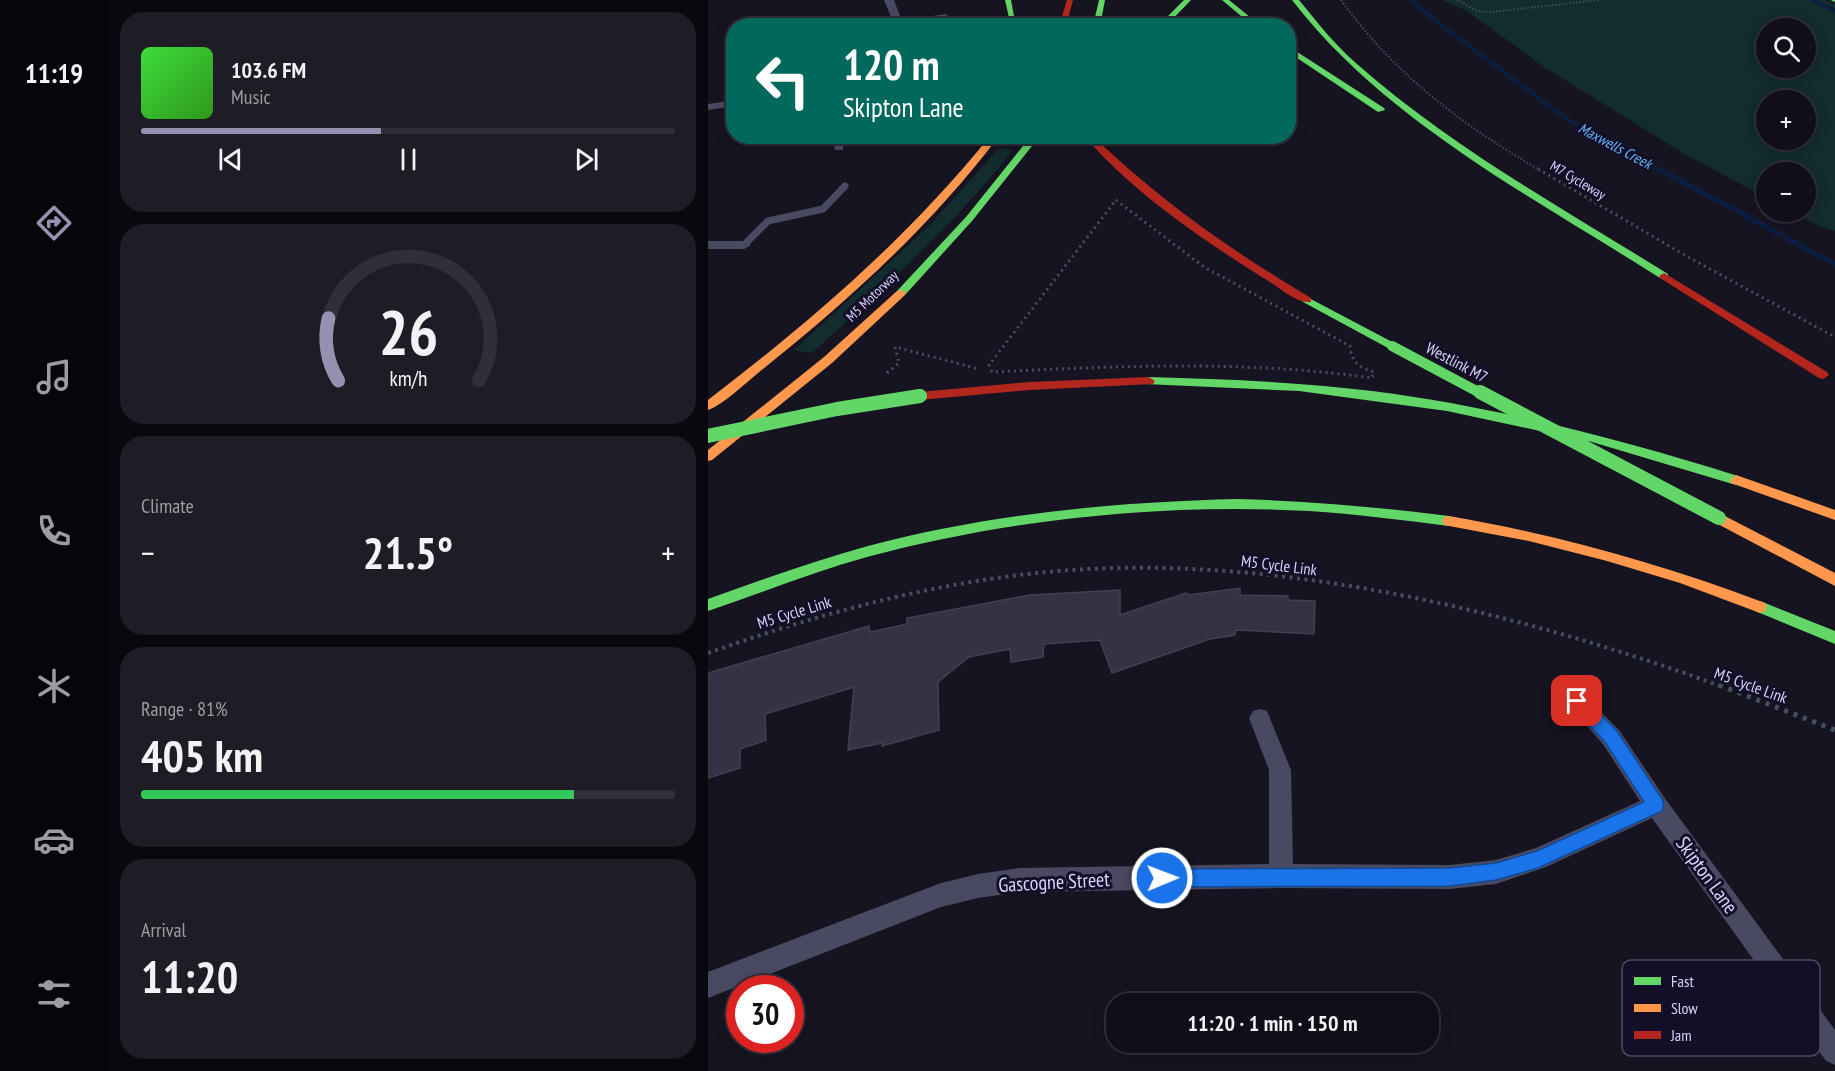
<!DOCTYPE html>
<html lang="en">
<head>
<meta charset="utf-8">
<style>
	:root { --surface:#100f19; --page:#1e1d26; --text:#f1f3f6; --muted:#9c9ca2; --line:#302f38; --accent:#9591b1 }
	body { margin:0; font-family:"PT Sans Narrow",sans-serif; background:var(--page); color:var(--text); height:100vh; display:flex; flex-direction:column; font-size:22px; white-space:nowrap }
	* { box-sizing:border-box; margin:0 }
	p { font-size:20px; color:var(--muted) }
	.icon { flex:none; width:33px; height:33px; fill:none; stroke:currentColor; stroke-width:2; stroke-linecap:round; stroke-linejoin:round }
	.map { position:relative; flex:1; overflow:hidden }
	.side { display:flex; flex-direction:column; gap:12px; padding:12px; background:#09080e; width:600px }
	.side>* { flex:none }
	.banner { position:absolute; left:18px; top:18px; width:570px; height:126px; border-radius:24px; box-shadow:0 3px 15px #0003,0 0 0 2px var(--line); background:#00695c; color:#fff; overflow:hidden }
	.buttons { position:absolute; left:1048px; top:18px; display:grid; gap:12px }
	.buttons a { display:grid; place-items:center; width:60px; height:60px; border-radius:50%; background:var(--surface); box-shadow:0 3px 15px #0003,0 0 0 2px var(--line); font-size:30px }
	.speed { position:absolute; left:18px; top:975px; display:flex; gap:12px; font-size:30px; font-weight:700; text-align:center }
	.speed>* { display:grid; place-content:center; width:78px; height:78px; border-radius:50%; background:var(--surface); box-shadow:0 3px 15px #0003,0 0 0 2px var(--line); line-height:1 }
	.speed .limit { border:9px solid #d22; background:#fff; color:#111 }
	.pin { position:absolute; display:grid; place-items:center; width:51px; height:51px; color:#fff; margin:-26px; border-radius:12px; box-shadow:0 3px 9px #0006 }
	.me { position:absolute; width:66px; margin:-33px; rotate:89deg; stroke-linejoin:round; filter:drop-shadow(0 0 4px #0008) }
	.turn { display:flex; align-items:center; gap:21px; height:126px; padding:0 18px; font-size:27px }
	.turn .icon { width:78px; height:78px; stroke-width:2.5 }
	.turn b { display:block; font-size:42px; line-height:51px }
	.big { font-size:45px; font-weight:800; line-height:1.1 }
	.side .card { flex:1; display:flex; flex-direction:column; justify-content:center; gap:9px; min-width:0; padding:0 21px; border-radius:24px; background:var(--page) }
	.side .dial { align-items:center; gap:0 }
	.dial svg { height:156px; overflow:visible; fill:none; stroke:var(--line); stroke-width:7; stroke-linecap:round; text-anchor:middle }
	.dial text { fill:var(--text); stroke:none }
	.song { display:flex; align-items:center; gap:18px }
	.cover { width:72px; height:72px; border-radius:9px; background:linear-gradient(135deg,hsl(120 70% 55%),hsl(110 70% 35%)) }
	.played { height:6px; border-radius:3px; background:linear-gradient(90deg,var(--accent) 45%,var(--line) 45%) }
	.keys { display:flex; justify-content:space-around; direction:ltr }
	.heat { display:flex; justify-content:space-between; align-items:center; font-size:33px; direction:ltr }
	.charge { height:9px; border-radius:4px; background:linear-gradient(90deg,#34c759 81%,var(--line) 0) }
	.trip { position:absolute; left:398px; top:993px; width:333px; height:60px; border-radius:24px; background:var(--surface); box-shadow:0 3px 15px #0003,0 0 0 2px var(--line); font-weight:800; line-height:60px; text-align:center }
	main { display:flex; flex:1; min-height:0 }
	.menu { display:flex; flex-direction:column; width:108px; justify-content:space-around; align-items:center; background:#06060a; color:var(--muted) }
	.menu .icon { width:42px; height:42px }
	.menu .selected { color:var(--accent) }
	.menu b { font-size:27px; color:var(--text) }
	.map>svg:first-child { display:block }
	.green { fill:#132c2d; fill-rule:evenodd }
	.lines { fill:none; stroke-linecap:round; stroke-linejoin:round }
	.stream-far1 { stroke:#0b1e41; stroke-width:4 }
	.stream { stroke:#0b1e41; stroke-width:5 }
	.building { fill:#343243; stroke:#433f54; stroke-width:1.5 }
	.path-far3 { stroke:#44505f; stroke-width:2; stroke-dasharray:1.5 2; stroke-linecap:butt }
	.path-far2 { stroke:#44505f; stroke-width:3; stroke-dasharray:2 4; stroke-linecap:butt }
	.path-far1 { stroke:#44505f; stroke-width:4; stroke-dasharray:3 4.5; stroke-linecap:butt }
	.path { stroke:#44505f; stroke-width:5; stroke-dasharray:4 6; stroke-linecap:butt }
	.lane { stroke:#4a4962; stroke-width:7 }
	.street { fill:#4a4962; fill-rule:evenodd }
	.fast { fill:#63d668; fill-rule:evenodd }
	.slow { fill:#ff974d; fill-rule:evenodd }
	.jam { fill:#b3261e; fill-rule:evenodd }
	.fast-bridge-far1 { stroke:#63d668; stroke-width:10 }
	.fast-bridge { stroke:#63d668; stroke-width:14 }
	.route { fill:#1a73e8; stroke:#114b97; stroke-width:1.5 }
	.labels { text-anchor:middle; stroke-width:6; stroke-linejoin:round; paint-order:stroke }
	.far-street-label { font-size:14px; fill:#d9d4ff; stroke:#130f26 }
	.far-water-label { font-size:15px; font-style:italic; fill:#62b6ff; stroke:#130f26 }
	.street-label { font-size:16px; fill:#d9d4ff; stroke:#130f26 }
	.near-street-label { font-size:20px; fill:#d9d4ff; stroke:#130f26 }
	.key { fill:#130f26; stroke:#4e4a67; stroke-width:1.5 }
	.key-label { font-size:16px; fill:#d9d4ff }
</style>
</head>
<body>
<main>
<nav class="menu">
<b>11:19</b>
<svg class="icon selected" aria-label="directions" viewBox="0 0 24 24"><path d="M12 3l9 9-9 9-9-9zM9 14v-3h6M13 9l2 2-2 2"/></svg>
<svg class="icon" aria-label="music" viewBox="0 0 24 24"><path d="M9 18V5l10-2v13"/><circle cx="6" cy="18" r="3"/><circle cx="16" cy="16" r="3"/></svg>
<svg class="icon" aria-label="phone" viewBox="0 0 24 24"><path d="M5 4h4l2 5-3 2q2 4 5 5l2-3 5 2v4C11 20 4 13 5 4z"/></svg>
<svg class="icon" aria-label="climate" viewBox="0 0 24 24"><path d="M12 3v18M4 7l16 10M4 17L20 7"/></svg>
<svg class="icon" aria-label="car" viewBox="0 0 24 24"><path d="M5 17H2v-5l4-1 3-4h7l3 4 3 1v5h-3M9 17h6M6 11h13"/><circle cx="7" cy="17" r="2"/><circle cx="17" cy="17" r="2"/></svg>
<svg class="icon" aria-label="filters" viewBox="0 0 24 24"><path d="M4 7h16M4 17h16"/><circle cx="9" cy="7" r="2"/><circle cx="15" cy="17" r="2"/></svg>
</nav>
<section class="side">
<div class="card">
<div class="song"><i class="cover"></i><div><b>103.6 FM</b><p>Music</p></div></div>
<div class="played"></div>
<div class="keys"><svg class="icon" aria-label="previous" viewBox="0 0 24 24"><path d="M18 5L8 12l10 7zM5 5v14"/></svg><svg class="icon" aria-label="pause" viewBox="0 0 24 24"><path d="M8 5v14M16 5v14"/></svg><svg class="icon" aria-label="next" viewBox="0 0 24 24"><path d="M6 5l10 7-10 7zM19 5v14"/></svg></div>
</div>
<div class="card dial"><svg viewBox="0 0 100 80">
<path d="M14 69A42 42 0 1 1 86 69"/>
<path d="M14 69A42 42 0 0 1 9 37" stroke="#9591b1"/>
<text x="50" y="56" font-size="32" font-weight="700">26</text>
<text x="50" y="72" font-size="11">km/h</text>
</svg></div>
<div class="card"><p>Climate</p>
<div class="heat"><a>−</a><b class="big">21.5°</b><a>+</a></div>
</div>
<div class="card"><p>Range · 81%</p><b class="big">405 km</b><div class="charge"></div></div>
<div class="card"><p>Arrival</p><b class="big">11:20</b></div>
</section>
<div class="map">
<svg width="1127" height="1071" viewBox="0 0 1127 1071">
	<rect width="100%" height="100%" fill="#161421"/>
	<g class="green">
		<path d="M734,0H1118L1127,4V231L1111,226L1084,212H1098V172H1059V198L978,155L836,67L759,11ZM1059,28H1098V68H1059ZM1059,100H1098V140H1059Z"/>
		<path d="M291,148L305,150C246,225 175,289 104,353L86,350L222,225Z"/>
	</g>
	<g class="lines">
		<g class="stream-far1">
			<path d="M704,0L725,19L860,120L954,171"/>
			<path d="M1104,0L1127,11"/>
		</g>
		<path class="stream" d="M951,169L1127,264"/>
	</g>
	<path class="building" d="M532,588V595L580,596V600L607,601L606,634L528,630L527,635L502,639L404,673L392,640L336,644L335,657L303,662L302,649L261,657L230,682L231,730L174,746V743L140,750L146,687L57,714L58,740L32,749V768L0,778V673L161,626L162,632L199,624V618L322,595L412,590V615L478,593L481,595Z"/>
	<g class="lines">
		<g class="path-far3">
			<path d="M633,0C688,76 752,123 833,171"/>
			<path d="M749,0L769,11L783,12L890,0"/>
		</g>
		<g class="path-far2">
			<path d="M830,169L980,257L1127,337"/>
			<path d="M408,200L496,267L642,346C643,362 652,368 666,372L664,378C537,360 412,366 284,372L281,365Z"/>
			<path d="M179,373L191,363L187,347L271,369"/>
		</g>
		<path class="path-far1" d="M0,653C113,613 230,581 350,571C568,553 811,612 1015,687"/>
		<path class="path" d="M1011,685L1127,730"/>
		<path class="lane" d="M36,245L60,221L115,209L137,186"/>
		<g class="street">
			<path d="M176,0H186L194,21L237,14L242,17L237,20L200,26H174L185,22Z"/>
			<path d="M26,100V106L0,110V104Z"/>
			<path d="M123,136H135V150H127Z"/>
			<path d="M0,241H36L43,245L36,249H0Z"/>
			<path d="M869,692L876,695L911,730L956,797L1127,1030V1065L1118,1061L944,818L838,867L788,884L742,889L573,888L312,892L270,898L233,907L0,998V972L233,883L270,874L312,868L561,864V770L541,718L545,711L552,709L559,711L583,770L585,864L742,865L788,860L828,848L932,801L895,744L862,707L859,701L862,695Z"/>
		</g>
		<g class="fast">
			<path d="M297,0H303L306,16L314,19V21L301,18Z"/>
			<path d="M391,0H397L392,26H385Z"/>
			<path d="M476,0H483L458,26H450Z"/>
			<path d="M514,0H521L553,26H545Z"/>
			<path d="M584,0H591C609,22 627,45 649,64C743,147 854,208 960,274V278H952C826,198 676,120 584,0Z"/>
			<path d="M1123,0H1127V2L1124,1Z"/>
			<path d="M580,46L676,108L677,110L670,112L580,52Z"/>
			<path d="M323,136H332L264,221L197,295H189V291L258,217Z"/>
			<path d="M599,297L688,344L690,346L688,348H680L595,302V298Z"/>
			<path d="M441,377C516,379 590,382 664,391C790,407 912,439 1033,477L1034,480L1028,485L884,442L739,411L591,391L437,384L435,381Z"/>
			<path d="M530,499C601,501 671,507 741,516L748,521L741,526C694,520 648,514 601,511C454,503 302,519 159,557C105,572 53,593 0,611V599C53,580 106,561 160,546C281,514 406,502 530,499Z"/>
			<path d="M1052,601L1127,631V644L1047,611L1045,607L1047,603Z"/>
		</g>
		<g class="slow">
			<path d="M282,136H291C224,225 141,300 55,369C42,379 14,406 0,410V400C103,321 200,238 282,136Z"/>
			<path d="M193,290L197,291V295L124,363L4,460L0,461V450L116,357L189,291Z"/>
			<path d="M1028,475L1127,510V520L1023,483L1022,480Z"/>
			<path d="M1011,513L1127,573V586L1006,522L1004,518Z"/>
			<path d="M741,516C850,535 954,564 1057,603L1059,607L1057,611L1052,613L972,583L899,561L821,541L736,525L734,521L736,517Z"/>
		</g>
		<g class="jam">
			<path d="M359,0H365L358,26H351Z"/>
			<path d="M376,136H385C451,200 524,251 603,298V302C590,304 573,289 562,282C496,241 428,195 376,136Z"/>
			<path d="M956,273L1119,372L1121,375L1115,379L1111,378L952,278L951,276Z"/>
			<path d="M441,377L447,381L445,384L322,390L212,400L206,396L212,392L322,382Z"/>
		</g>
		<path class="fast-bridge-far1" d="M684,346L774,394"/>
		<g class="fast-bridge">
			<path d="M772,392L1011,518"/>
			<path d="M0,436L129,409L212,396"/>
		</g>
	</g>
	<path class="route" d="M869,694L875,696L909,731L954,799L956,805L954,811L830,868L788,880L742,886L454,887L448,884L445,878L448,872L454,869L742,868L788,863L829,851L936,802L897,742L864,706L861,701L864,696Z"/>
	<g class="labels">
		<g class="far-street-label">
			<text transform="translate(870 180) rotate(31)" y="5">M7 Cycleway</text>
			<text transform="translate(164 296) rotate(-44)" y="5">M5 Motorway</text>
		</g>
		<g class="far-water-label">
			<text transform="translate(907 146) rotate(28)" y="5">Maxwells Creek</text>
		</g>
		<g class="street-label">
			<text transform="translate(749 362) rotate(28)" y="6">Westlink M7</text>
			<text transform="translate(571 565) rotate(7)" y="6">M5 Cycle Link</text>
			<text transform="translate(86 612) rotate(-17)" y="6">M5 Cycle Link</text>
			<text transform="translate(1043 685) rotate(20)" y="6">M5 Cycle Link</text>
		</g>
		<g class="near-street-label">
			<text transform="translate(999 875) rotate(54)" y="7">Skipton Lane</text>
			<text transform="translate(346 882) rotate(-3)" y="7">Gascogne Street</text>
		</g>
	</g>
	<rect x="914" y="960" width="198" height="96" rx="9" class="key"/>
	<rect x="926" y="977" width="27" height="8" fill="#63d668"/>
	<rect x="926" y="1004" width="27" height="8" fill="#ff974d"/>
	<rect x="926" y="1031" width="27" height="8" fill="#b3261e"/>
	<g class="key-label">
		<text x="963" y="987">Fast</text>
		<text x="963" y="1014">Slow</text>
		<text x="963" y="1041">Jam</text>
	</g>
</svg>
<div class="buttons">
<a><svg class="icon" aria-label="search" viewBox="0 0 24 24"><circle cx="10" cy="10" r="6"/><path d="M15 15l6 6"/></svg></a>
<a>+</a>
<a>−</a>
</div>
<div class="speed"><div class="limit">30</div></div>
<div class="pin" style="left:869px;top:701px;background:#d93025"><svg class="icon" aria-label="arrive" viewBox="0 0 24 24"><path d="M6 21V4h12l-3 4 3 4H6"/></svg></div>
<svg class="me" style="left:454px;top:878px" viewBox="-20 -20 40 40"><circle r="17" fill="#1a73e8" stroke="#fff" stroke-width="3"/><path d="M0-11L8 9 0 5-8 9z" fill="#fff"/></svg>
<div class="trip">11:20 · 1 min · 150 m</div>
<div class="banner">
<div class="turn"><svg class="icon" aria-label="left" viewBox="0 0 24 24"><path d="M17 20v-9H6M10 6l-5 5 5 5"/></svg><div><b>120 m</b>Skipton Lane</div></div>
</div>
</div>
</main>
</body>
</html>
